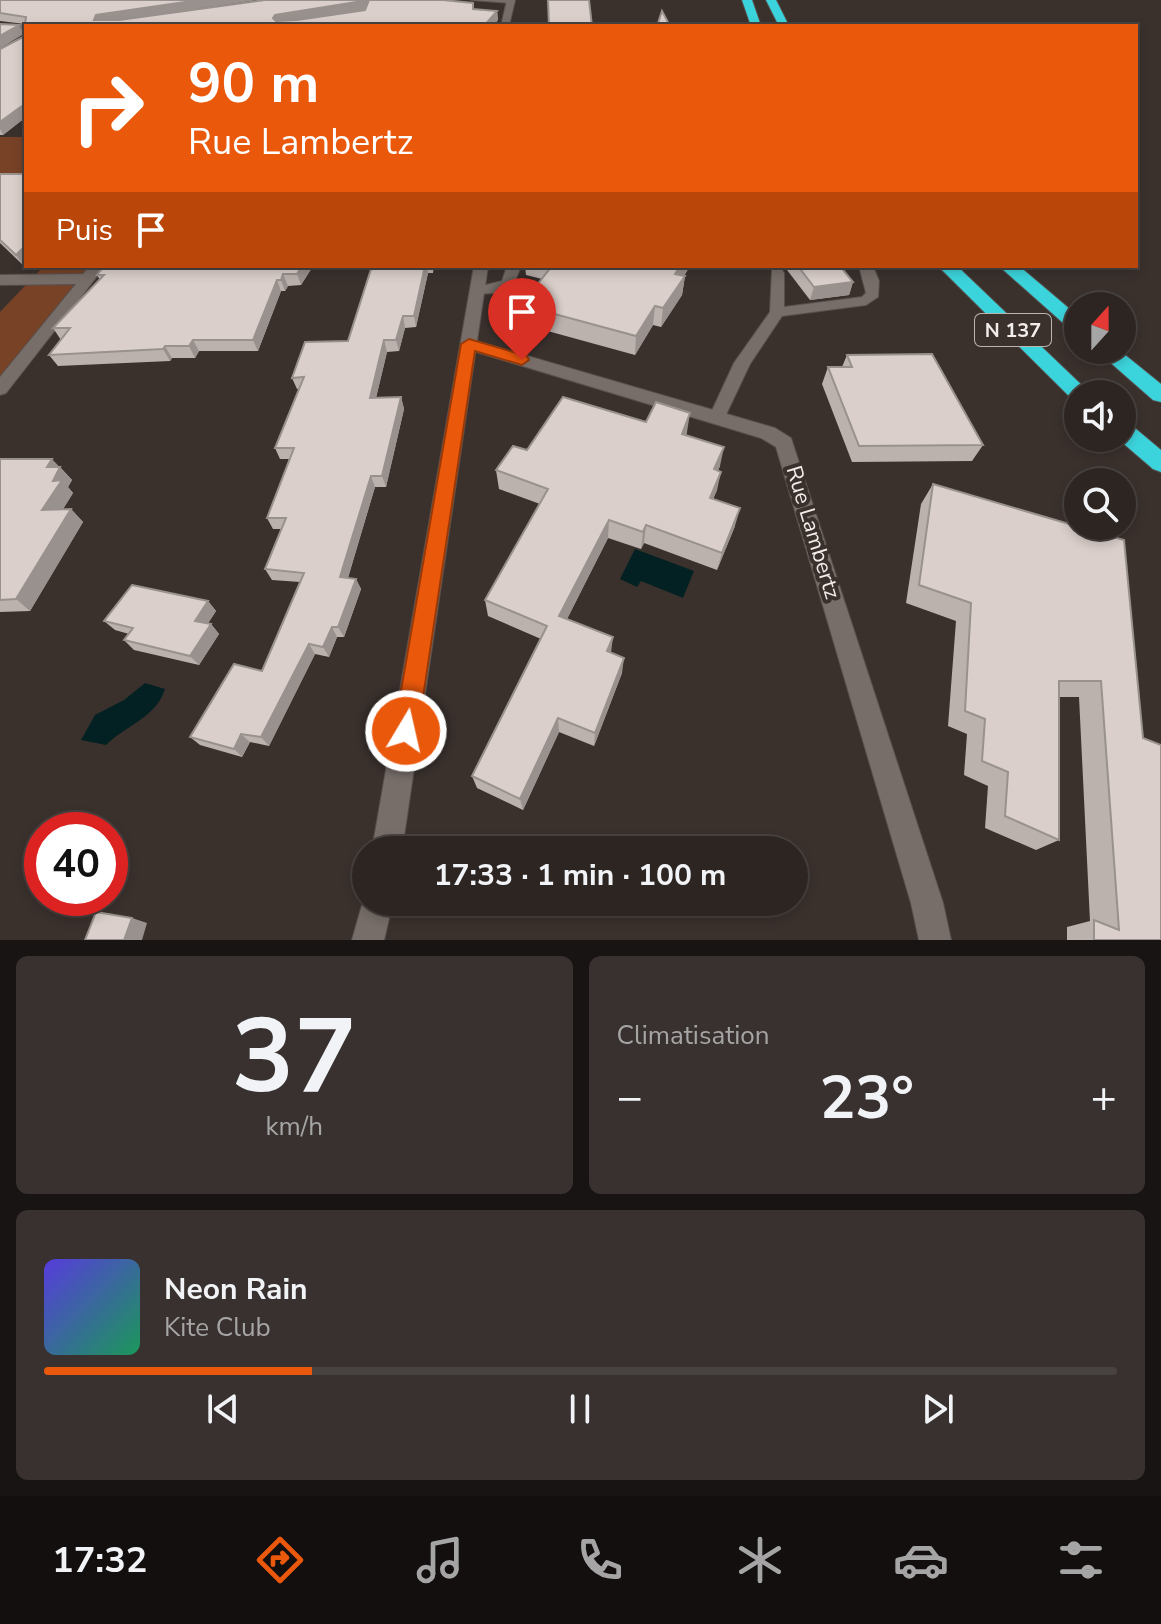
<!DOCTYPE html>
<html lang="fr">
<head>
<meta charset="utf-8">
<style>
	:root { --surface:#2c2522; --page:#38312f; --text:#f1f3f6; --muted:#a6a5a5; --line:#484240; --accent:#ea580c }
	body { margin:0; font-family:"Nunito Sans",sans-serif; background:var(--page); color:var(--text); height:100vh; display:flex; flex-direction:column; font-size:30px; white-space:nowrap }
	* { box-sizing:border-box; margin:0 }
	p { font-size:26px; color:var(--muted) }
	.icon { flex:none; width:44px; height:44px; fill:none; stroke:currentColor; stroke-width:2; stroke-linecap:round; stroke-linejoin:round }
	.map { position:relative; height:940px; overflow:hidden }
	.drawer { display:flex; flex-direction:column; gap:16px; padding:16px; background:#181413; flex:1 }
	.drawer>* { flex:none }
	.top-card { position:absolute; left:24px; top:24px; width:1114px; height:244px; border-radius:0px; box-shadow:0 4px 12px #0003,0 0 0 2px var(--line); background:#ea580c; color:#fff; overflow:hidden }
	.needle { width:52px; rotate:21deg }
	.buttons { position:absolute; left:1064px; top:292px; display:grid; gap:16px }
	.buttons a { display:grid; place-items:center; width:72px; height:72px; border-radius:50%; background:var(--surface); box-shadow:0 4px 12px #0003,0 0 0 2px var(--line); font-size:40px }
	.speed { position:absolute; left:24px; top:812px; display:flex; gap:16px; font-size:40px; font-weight:700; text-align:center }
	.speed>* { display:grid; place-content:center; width:104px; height:104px; border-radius:50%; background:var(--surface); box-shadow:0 4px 12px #0003,0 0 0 2px var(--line); line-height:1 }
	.speed .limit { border:12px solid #d22; background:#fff; color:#111 }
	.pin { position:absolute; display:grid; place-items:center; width:68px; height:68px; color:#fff; margin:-82px -34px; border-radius:50% 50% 50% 0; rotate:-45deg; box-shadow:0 0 8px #0007 }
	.pin .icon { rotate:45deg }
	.me { position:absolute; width:88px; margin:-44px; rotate:9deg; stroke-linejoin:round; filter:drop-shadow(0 0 6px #0008) }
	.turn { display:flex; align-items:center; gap:28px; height:168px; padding:0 32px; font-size:36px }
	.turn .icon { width:104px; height:104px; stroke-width:2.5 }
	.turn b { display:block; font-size:56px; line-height:68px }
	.then { display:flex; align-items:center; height:76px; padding:0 32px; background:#0003; gap:16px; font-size:30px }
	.big { font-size:60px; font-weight:700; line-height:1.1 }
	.drawer .widget { flex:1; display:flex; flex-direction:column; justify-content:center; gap:12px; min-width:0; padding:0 28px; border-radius:12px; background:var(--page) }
	.drawer .dial { align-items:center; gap:0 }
	.dial b { font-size:104px; line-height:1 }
	.song { display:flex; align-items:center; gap:24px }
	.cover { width:96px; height:96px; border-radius:12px; background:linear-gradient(135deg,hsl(250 70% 55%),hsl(150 70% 35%)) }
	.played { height:8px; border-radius:4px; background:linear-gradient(90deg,var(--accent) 25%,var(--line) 25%) }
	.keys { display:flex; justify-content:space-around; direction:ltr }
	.heat { display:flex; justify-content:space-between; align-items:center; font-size:44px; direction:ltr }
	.drawer .tiles { flex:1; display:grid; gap:16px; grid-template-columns:1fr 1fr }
	.widget:last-child { grid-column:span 2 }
	.trip { position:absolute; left:352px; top:836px; width:456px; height:80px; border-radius:40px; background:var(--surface); box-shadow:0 4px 12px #0003,0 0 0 2px var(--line); font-weight:700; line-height:80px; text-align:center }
	.tabs { display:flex; height:128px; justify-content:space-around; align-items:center; background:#120f0e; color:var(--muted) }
	.tabs .icon { width:56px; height:56px }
	.tabs .current { color:var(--accent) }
	.tabs b { font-size:36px; color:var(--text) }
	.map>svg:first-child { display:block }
	.green { fill:#784227 }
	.water { fill:#032122 }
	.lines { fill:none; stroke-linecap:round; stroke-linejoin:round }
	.lane-casing { stroke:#57504d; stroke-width:2 }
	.street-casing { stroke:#57504d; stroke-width:2 }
	.secondary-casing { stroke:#57504d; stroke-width:2 }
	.highway-casing { stroke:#57504d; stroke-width:2 }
	.lane { fill:#776e69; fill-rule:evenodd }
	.street { fill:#776e69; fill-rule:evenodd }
	.secondary { fill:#776e69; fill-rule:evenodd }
	.highway { fill:#3cd4dc; fill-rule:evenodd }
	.wall { fill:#bbb2ae }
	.shaded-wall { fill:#99918d }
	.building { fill:#dacfca; stroke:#99918d; stroke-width:2; fill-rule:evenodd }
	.route { fill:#ea580c; stroke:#983908; stroke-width:2 }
	.labels { text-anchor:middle; stroke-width:8; stroke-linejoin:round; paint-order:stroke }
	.shield { fill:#3a312d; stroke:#bbb5b1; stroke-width:2 }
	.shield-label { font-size:20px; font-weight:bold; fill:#f2edea }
	.street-label { font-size:22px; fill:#f2edea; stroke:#3a312d }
</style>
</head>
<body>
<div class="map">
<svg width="1161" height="940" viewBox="0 0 1161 940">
	<rect width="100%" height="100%" fill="#3a312d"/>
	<g class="green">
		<path d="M0,137H26V198L0,185Z"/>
		<path d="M44,266H98L0,389V312Z"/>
	</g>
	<g class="water">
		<path d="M635,549L694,571L683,598L641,581L637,587L620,579Z"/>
		<path d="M145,683L165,689C156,718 126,725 106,745L81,740L95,715L124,700Z"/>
	</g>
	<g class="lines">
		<defs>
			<path id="lane" d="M859,266H873L879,281L878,297L866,305L782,316L750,364L723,421H711L709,417L734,363L770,312L772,270H782L784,273V307L862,297L866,293Z"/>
			<g id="street">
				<path d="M471,0H514L515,1L511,3Z"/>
				<path d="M0,24L26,25L28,26L26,31L0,30Z"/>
				<path d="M90,266H105L6,393L0,395V377L76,284L0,285V275L83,274Z"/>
				<path d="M507,266H521L513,287L498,293L473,294V288L502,281Z"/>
				<path d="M469,339L775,428L791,438L943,903L951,940H919L911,903L776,447L761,438L463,348L461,344L463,340Z"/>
			</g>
			<g id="secondary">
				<path d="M507,0H515L509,26H501Z"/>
				<path d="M474,266H488L402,850H372Z"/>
				<path d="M366,891V902H393L384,940H352Z"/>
			</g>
			<g id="highway">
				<path d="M742,0H752L761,26H751Z"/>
				<path d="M766,0H776L789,26H779Z"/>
				<path d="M938,266H957L1091,394H1078V401L1072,399Z"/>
				<path d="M999,266H1019L1078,316V332L1071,330Z"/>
				<path d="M1096,350H1119L1161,384V402L1153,400Z"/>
				<path d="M1122,422L1130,424L1161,450V472L1153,469L1117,438H1122Z"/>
			</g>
		</defs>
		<use href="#lane" class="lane-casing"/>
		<use href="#street" class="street-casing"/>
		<use href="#secondary" class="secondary-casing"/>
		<use href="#highway" class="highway-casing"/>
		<use href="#lane" class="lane"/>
		<use href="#street" class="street"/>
		<use href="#secondary" class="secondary"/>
		<use href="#highway" class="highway"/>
	</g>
	<g class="wall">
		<path d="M0,0L117,20L473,9L497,11L498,20L492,26H26V117L3,135H0V49L23,37V34L0,48V24L23,33L25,24L0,21Z"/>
		<path d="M0,174L24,266L0,243Z"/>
		<path d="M313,266L301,285L288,286L285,291H281L258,351H199L195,358H172L170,361L58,366L49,355L61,340L53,328L100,280L97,275Z"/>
		<path d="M372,266H434L433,273H428L416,327L405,328L399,351L387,352L376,398L401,397L404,409L386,487H375L348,578L356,579L361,589L344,637H337L329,657L315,654L269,746L250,742L242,757L200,745L190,737L262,671L300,582L272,580L265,569L281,529H273L267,518L289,459H280L275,448L300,389H297L292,378L348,341Z"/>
		<path d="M525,266H690L684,276H685L682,295L661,327L653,325L635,355L522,324L521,305L542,279L526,275Z"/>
		<path d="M784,266H840L853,282L849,295L810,300Z"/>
		<path d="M847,355L983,445L972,461L852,462L822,384L828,367H842Z"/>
		<path d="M646,422L687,432L686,436L720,466L718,470L717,490L713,499L735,526L717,570L644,543L641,549L608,538L567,619L611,653L622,673L594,746L559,732L523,810L477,788L472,776L541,639L488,616L485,600L540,504L499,489L496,470L527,450Z"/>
		<path d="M0,459L60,467L72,480L68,487L73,493L63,509H71L83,522L30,611L0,612Z"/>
		<path d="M933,484L1124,540L1161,940H1067V927L1090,921L1079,697H1059V840L1036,850L985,828L988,786L964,775L967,734L948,726L956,621L906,603L921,504Z"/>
		<path d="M208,601L216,611L208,623L211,624L219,634L199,665L134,650L124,640L129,634L115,630L104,621Z"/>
	</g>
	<g class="shaded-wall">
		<path d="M199,0H257L100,23L94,20L96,15Z"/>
		<path d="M369,0L371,9L278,23L273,18L275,15Z"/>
		<path d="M497,11L498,20L492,26H484Z"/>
		<path d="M19,25L24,34L0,48V36Z"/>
		<path d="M26,103V117L3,135L0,129V122Z"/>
		<path d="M26,245V264L24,266L16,255Z"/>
		<path d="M302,266H313L301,285L297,274Z"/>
		<path d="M425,266H427L428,273L416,327L414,316Z"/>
		<path d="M680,266H690L673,293L675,274Z"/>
		<path d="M283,274L288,286L285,291L281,280Z"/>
		<path d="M685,276L682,295L661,327L663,308Z"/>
		<path d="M277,280L281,291L258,351L253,340Z"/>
		<path d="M853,282L849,295L810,300L814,287Z"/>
		<path d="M655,306L653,325L635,355L636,336Z"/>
		<path d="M403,316L405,328L399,351L396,340Z"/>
		<path d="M193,340L199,351L195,358L189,346Z"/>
		<path d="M384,340L387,352L373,410L370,398Z"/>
		<path d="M165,346L172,358L170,361L163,349Z"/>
		<path d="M401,397L404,409L386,487L382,476Z"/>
		<path d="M690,413L687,432L679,453L682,434Z"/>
		<path d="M724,447L720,466L710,488L714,469Z"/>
		<path d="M52,459L72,480L68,487L73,493L55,522L42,510L53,481L47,467Z"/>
		<path d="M721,472L717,490L706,516L710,498Z"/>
		<path d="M371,476L375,487L345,587L340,577Z"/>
		<path d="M740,508L735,526L717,570L722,553Z"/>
		<path d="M71,509L83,522L30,611L16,599Z"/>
		<path d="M609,520L608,538L560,633L559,616Z"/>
		<path d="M646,525L644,543L641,549L643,532Z"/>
		<path d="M356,579L361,589L344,637L338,627Z"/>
		<path d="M208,601L216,611L204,630L195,621Z"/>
		<path d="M211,624L219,634L199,665L190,656Z"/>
		<path d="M332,627L337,637L329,657L323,647Z"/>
		<path d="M613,637L611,653L607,651Z"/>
		<path d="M309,644L315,654L269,746L261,737Z"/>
		<path d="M624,658L622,673L594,746L595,733Z"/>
		<path d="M558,718L559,732L523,810L520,799Z"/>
		<path d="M241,734L250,742L242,757L234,749Z"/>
		<path d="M132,918L147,923L142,940H124Z"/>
	</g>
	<g class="building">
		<path d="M0,0H199L96,15L94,20H119L265,0H443L473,3V9L497,11L484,26H26V103L0,122V49L23,37L26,17L0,13ZM369,0L365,10L297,20L276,21L273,18L275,15Z"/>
		<path d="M548,0H589L592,26H549Z"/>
		<path d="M662,11L670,26H657Z"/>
		<path d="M0,24L19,25L0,36Z"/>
		<path d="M0,174H26V245L16,255L0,240Z"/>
		<path d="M104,266H302L297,274H283L281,280H277L253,340H193L189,346H165L163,349L49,355L70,328H53L104,275H97Z"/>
		<path d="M372,266H425L414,316H403L396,340H384L370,398L401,397L382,476H371L340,577L356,579L338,627H332L323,647L309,644L261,737L241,734L234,749L190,737L234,664L262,671L304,573L265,569L286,518H267L294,448H275L304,377L292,378L305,342L348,341Z"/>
		<path d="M552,266H680L675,274L685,276L663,308L655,306L636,336L521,305Z"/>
		<path d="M798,266H840L853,282L814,287Z"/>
		<path d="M932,354L983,445L859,446L828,367H852L847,355Z"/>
		<path d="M563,397L646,422L656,402L690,413L682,434L724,447L714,469L721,472L710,498L740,508L722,553L646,525L643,532L609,520L559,616L613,637L607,651L624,658L595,733L558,718L520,799L472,776L547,626L485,600L548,489L496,470L513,446L527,450Z"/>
		<path d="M0,459H52L47,467H60L53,481L62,480L42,510L71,509L16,599L0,600Z"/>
		<path d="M933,484L1124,540L1143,738L1161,745V940H1094V920L1119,930L1101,681H1059V840L1005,816L1008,772L982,761L985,719L965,711L971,603L919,585Z"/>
		<path d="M132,585L208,601L195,621L211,624L190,656L124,640L133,628L104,621Z"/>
		<path d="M96,912L132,918L124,940H85Z"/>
	</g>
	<path class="route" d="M469,339L527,356L529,360L522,365L475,351L418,731L414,740L406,743L397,740L394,731L461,344Z"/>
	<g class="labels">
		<rect class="shield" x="975" y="314" width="76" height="32" rx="6"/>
		<g class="shield-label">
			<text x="1013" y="337">N 137</text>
		</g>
		<g class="street-label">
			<text transform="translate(814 532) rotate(73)" y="8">Rue Lambertz</text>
		</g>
	</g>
</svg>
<div class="buttons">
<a><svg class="needle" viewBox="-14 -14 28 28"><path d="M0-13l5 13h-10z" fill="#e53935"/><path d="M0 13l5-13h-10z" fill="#a6a5a5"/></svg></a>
<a><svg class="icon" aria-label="sound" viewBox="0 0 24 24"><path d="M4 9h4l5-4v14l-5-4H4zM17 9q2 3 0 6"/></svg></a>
<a><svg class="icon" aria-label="search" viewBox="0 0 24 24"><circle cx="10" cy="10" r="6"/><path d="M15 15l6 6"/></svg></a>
</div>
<div class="speed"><div class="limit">40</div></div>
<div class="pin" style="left:522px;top:360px;background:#d93025"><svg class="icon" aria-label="arrive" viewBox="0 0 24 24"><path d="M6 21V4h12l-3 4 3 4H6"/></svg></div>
<svg class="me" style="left:406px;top:731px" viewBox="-20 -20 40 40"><circle r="17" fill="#ea580c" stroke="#fff" stroke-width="3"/><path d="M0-11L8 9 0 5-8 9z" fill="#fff"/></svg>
<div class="trip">17:33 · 1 min · 100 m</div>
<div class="top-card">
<div class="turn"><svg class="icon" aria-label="right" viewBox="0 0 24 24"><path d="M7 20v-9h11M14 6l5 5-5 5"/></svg><div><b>90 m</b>Rue Lambertz</div></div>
<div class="then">Puis<svg class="icon" aria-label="arrive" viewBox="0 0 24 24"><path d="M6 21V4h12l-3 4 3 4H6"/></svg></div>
</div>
</div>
<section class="drawer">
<div class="tiles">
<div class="widget dial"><b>37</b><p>km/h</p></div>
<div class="widget"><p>Climatisation</p>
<div class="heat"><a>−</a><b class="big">23°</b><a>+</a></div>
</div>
<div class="widget">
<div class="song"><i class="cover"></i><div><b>Neon Rain</b><p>Kite Club</p></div></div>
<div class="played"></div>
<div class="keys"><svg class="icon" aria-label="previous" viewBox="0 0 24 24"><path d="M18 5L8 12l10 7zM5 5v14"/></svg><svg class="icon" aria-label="pause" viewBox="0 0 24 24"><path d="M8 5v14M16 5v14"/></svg><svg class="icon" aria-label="next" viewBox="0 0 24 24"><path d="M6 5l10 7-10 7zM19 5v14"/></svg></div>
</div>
</div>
</section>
<nav class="tabs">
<b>17:32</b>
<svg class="icon current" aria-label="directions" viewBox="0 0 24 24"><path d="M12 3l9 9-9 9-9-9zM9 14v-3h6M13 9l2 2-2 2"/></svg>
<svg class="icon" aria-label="music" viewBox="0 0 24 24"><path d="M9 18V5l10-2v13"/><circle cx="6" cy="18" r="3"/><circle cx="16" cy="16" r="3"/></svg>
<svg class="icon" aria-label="phone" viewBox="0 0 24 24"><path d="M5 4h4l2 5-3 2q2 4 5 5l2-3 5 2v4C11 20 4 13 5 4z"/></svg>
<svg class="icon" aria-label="climate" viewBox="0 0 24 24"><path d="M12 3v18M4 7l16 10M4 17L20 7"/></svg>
<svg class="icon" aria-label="car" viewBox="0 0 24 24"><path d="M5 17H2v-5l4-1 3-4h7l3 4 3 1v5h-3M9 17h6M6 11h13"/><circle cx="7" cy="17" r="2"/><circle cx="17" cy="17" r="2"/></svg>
<svg class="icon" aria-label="filters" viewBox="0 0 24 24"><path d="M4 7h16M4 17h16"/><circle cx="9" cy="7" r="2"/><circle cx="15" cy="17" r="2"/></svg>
</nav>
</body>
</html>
